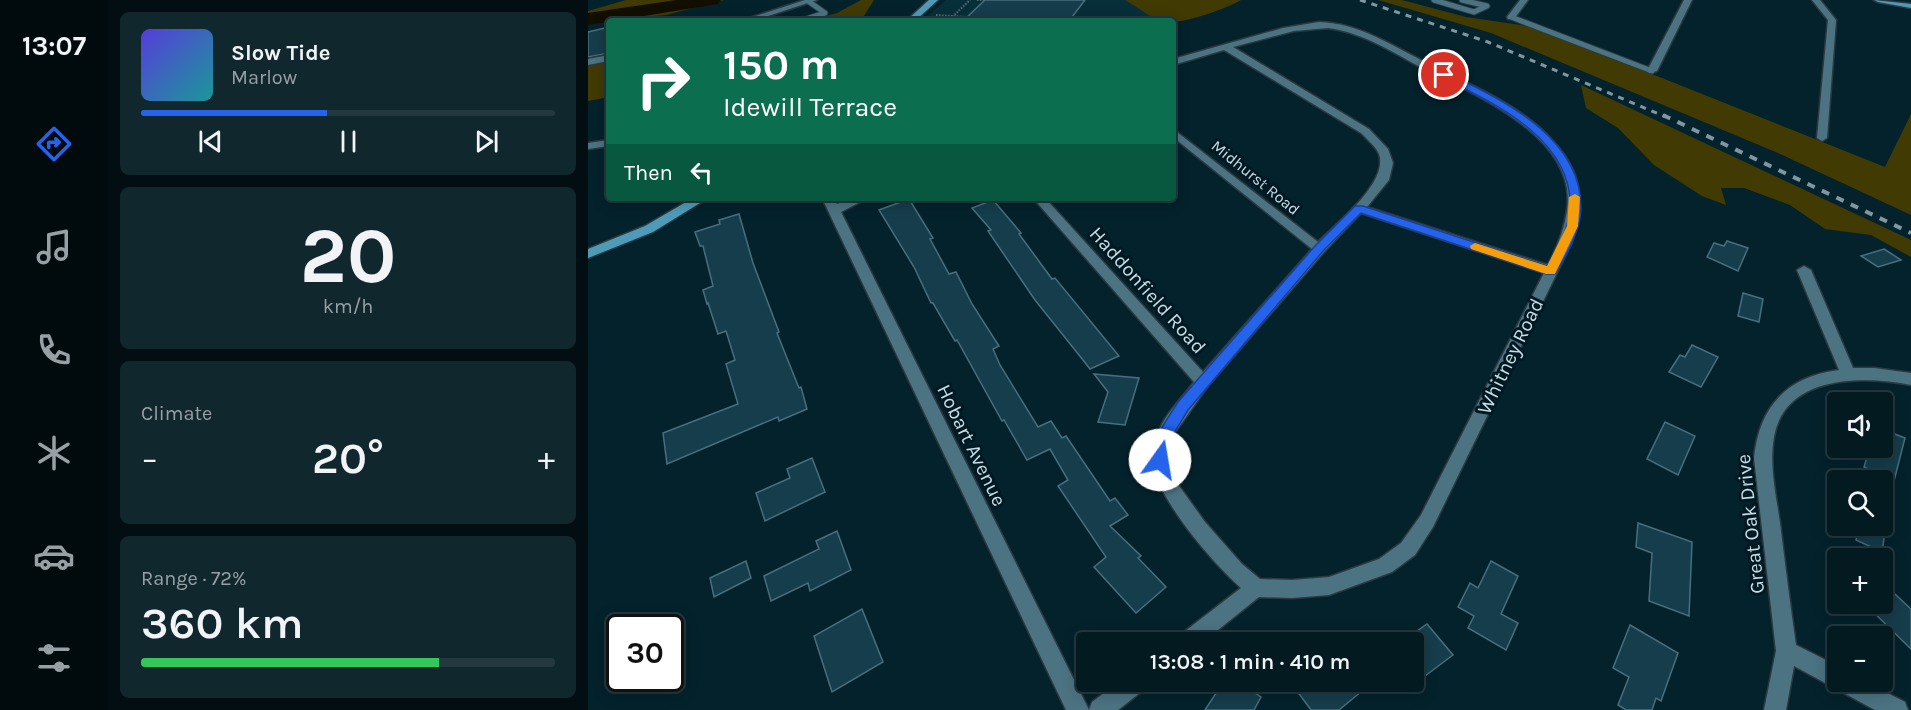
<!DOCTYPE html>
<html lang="en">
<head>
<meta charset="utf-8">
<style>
	:root { --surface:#031a21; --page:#11272e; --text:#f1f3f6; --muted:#97a1a5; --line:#24383f; --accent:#2563eb }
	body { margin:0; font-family:Karla,sans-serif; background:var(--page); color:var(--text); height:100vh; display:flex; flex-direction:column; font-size:22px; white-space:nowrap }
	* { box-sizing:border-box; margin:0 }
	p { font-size:20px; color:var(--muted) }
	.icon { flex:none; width:33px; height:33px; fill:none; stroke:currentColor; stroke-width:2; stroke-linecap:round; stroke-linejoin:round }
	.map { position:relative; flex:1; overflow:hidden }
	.sheet { display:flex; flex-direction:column; gap:12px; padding:12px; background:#020e12; width:480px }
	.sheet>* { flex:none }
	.top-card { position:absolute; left:18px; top:18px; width:570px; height:183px; border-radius:6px; box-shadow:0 3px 15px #0003,0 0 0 2px var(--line); background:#0b6e4f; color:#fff; overflow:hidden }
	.fabs { position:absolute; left:1239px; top:392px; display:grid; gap:12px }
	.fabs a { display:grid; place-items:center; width:66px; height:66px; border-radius:6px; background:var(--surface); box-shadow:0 3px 15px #0003,0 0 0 2px var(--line); font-size:30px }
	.speed { position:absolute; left:18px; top:614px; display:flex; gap:12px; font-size:30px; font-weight:700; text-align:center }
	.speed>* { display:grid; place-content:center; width:78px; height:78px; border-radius:50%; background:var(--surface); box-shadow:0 3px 15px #0003,0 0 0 2px var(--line); line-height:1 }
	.speed .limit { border:3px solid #111; border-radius:9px; background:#fff; color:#111 }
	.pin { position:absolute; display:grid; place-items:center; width:51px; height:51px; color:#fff; margin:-26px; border:3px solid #fff; border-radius:50%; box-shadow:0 2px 6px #0007 }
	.me { position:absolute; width:66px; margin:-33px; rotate:13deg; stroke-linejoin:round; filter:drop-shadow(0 0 4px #0008) }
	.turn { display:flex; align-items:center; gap:21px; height:126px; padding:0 18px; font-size:27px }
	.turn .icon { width:78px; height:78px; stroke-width:2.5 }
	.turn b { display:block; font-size:42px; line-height:51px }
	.then { display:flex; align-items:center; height:57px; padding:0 18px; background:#0003; gap:12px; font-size:22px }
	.big { font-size:45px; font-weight:600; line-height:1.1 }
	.sheet .card { flex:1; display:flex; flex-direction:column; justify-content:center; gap:9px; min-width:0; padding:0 21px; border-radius:9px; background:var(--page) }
	.sheet .dial { align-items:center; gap:0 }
	.dial b { font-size:78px; line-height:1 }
	.song { display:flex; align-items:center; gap:18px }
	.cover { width:72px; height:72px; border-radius:9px; background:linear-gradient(135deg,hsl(250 70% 55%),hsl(180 70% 35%)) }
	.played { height:6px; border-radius:3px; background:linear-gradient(90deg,var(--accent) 45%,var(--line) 45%) }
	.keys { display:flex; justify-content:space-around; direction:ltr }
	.heat { display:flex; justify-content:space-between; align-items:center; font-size:33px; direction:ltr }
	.charge { height:9px; border-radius:4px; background:linear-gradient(90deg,#34c759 72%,var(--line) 0) }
	.trip { position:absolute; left:488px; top:632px; width:348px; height:60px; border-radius:6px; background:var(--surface); box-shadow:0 3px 15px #0003,0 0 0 2px var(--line); font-weight:600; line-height:60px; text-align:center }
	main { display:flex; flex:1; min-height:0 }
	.dock { display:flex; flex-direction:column; width:108px; justify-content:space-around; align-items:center; background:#010a0d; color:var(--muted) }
	.dock .icon { width:42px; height:42px }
	.dock .active { color:var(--accent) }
	.dock b { font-size:27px; color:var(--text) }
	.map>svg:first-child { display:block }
	.built { fill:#072f3a }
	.green { fill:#423a03 }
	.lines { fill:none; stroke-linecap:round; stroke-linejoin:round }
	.river { fill:#120f00; fill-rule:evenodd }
	.building { fill:#153d4b; stroke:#486f7e; stroke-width:1.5 }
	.lane-casing { stroke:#2c3940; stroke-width:7 }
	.street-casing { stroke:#2c3940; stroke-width:3 }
	.primary-casing { stroke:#2c3940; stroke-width:3 }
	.path { stroke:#58727b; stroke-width:2; stroke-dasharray:1.5 1.5; stroke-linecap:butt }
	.lane { stroke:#4c7382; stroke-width:5 }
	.street { fill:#4c7382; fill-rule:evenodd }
	.primary { fill:#4f9bb7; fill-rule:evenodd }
	.rail-far1 { stroke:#7f97a0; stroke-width:3; stroke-dasharray:6 6; stroke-linecap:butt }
	.rail { stroke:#7f97a0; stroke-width:4; stroke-dasharray:8 8; stroke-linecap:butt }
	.route { fill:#2563eb; stroke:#184099; stroke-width:1.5 }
	.slow { fill:#f59e0b }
	.labels { text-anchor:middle; stroke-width:6; stroke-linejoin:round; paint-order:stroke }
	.far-street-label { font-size:16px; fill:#c9dee6; stroke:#001923 }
	.street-label { font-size:20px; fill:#c9dee6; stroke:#001923 }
</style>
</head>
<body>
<main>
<nav class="dock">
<b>13:07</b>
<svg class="icon active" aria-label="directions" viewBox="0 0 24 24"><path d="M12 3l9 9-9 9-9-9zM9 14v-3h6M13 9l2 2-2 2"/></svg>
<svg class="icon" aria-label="music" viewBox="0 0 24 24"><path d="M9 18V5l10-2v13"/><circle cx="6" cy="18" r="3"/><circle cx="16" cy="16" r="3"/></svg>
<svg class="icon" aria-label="phone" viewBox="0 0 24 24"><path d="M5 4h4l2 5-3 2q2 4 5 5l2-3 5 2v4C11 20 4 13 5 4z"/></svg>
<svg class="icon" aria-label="climate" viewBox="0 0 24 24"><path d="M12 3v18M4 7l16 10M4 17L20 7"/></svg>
<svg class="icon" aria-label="car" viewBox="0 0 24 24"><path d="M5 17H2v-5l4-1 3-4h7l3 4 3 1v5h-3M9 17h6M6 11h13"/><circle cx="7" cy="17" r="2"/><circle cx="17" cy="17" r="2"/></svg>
<svg class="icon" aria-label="filters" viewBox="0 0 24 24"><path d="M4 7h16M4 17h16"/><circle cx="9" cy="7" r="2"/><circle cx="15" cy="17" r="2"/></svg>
</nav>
<section class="sheet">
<div class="card">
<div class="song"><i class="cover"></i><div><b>Slow Tide</b><p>Marlow</p></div></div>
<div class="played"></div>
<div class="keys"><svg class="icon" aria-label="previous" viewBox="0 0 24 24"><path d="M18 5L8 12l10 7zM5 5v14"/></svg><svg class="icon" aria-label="pause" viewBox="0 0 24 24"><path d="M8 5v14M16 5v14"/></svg><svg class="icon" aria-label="next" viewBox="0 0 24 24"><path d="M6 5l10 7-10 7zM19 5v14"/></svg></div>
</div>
<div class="card dial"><b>20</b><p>km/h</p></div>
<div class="card"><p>Climate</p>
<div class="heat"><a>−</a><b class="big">20°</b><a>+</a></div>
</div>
<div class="card"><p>Range · 72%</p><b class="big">360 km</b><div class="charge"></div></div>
</section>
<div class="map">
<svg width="1323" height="710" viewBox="0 0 1323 710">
	<rect width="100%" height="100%" fill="#04222c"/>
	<path class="built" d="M358,0H653L640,7L585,23L334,21Z"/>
	<g class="green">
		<path d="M38,0H136L78,15L0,22V11Z"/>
		<path d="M273,0H286L274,19L270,21H220L249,13Z"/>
		<path d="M537,0H653C635,10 591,26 574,21C561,17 548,6 537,0Z"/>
		<path d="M790,0H814L878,17L946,27L1297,167L1323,114V215L1190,153L903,33Z"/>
		<path d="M21,61V97L0,101V64Z"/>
		<path d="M993,85L1323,240V257L1283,235L1237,229L1202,205L1156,188H1133L1138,205L1114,196L1066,165L1030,128L998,108Z"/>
	</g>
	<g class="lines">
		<path class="river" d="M88,0H133L130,4L124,5L0,25V13Z"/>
	</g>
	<g class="building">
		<path d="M397,0H497L481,21L409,19L375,21Z"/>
		<path d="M21,27V53L0,57V32Z"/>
		<path d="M321,199L345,238L342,239L361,274L368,272L384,304L411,346L405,349L412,365L450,427L463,421L474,438L478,436L522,501L527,498L540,515L522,526L553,556L550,558L578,587L548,613L506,567L518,557L470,486L480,480L462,449L439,460L416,420L414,421L369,340L367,341L345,303H343L326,267L291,210Z"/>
		<path d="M405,200L433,233L431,234L464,279L467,278L531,356L502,369L491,355L447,300L400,231L403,230L384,208Z"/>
		<path d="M151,214L165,263L191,332L189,333L211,388L213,387L219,409L191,421L190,417L79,464L75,433L150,404L138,364L147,360L138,331L130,334L120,303L119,304L115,290L125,286L115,246H112L107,232L132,224L131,220Z"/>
		<path d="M1139,241L1160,248L1150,271L1119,257L1126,243L1136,246Z"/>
		<path d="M1296,249L1313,260L1290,267L1273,256Z"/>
		<path d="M1155,293L1175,299L1171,322L1150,316Z"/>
		<path d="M1104,345L1130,357L1113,387L1081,372L1092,355L1097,357Z"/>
		<path d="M506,374L551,378L537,425L510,422L520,392Z"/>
		<path d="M1077,422L1107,436L1090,475L1059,459Z"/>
		<path d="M1294,429L1317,438L1306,481L1276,467L1282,447H1294Z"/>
		<path d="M224,458L237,492L177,521L168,493L202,478L199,469Z"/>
		<path d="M1050,523L1104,542L1101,616L1061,601L1064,553L1048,547Z"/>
		<path d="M1271,525H1298L1294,552L1268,540Z"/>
		<path d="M249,531L263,570L222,591L220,583L183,601L176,576L231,549L228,541Z"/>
		<path d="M158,561L163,578L126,597L122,578Z"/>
		<path d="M903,561L930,576L913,614L930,623L918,650L880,628L886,616L870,607L882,583L890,588Z"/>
		<path d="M1294,582L1323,609V649L1276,603H1294Z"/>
		<path d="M274,609L295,662L244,692L226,636Z"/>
		<path d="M839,624L865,655L825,685V634Z"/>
		<path d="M1042,625L1090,653L1073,701L1068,698L1064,710H1038L1030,705L1041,677L1025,668Z"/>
		<path d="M636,681H649L673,697L666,710H617Z"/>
		<path d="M721,681H786L751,710H723L709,691Z"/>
	</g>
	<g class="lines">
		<defs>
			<g id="lane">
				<path d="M846,0L886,12L899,6L874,0"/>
				<path d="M923,17L1064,71"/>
				<path d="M212,21L237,13L220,1"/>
			</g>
			<g id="street">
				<path d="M217,0H229L165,21H152Z"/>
				<path d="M932,0H940L926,19H920L919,17Z"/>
				<path d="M1096,0H1104L1069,71L1061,73L1059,71Z"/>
				<path d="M1224,0H1232L1248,20L1239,138L1234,141L1229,138L1240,20Z"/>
				<path d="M731,22C772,23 806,47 841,64C879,83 920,100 952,128C966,141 983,160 988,179C994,201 989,220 984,242L845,527L827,555L804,572L741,595L704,598L671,597L615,642H589L592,635L653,588C624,562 570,500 564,461C563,454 567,438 571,430C578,413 595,397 606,382L445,198H457L615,372L724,249L585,137V129L730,242C748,224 801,182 791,154C788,147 779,139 773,133L636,50L585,65V59L695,28ZM740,28C777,33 807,54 840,71C891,96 990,139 979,210C976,230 969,248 960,265L779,207L801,180L805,163L800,149L781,129L645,47L706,31ZM773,213L956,273L833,515L813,543L791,559L741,577L704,580L672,579L654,564L617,522L589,483L581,460L586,434L620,386L736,252Z"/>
				<path d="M21,55V61L0,65V59Z"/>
				<path d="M21,140V146L0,149V143Z"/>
				<path d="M234,198H246L249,204L264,198H280L253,212L501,710L504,702L532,681H560L557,689L530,710H478Z"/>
				<path d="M1216,266L1223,270L1265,368H1286L1323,373V385C1276,376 1197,374 1186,437C1181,465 1188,495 1192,523C1197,563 1202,604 1208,645L1250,666V681H1276L1317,702L1320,710H1287L1206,666L1198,710H1176L1188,651L1166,458C1171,407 1199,376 1251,370L1209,270Z"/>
			</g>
			<g id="primary">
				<path d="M341,0H350L327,21H318Z"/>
				<path d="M1286,0L1323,4V8L1290,2Z"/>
				<path d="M105,198H120L65,232L0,258V249L57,226Z"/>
			</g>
		</defs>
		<use href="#lane" class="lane-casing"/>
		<use href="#street" class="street-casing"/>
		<use href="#primary" class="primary-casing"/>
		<g class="path">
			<path d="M389,0H396"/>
			<path d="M348,15L379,17"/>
			<path d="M360,21L382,0"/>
		</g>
		<use href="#lane" class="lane"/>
		<use href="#street" class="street"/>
		<use href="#primary" class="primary"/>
		<path class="rail-far1" d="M772,0L900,42L1078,117"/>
		<path class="rail" d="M1075,115L1323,233"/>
	</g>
	<path class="route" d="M853,73H859C914,100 995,137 993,210C992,232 978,256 967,274H958L773,213L735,251L600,410L586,433L577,465L572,467L566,465L564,460L571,432L590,402L727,246L767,206H775L959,266C969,249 980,230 982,211C987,140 906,103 853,77Z"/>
	<path class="slow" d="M987,194L992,197L990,226L967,274H958L883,249L882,246L887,243L959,266L979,226L981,197Z"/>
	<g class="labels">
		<g class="far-street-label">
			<text transform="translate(668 177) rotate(39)" y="6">Midhurst Road</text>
		</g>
		<g class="street-label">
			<text transform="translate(560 290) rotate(48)" y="7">Haddonfield Road</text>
			<text transform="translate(922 356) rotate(-64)" y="7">Whitney Road</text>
			<text transform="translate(384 445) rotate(64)" y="7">Hobart Avenue</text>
			<text transform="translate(1162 524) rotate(-96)" y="7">Great Oak Drive</text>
		</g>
	</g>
</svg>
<div class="fabs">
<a><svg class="icon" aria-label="sound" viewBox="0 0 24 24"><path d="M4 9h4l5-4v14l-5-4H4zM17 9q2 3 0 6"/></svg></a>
<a><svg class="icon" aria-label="search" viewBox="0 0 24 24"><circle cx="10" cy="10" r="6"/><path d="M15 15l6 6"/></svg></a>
<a>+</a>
<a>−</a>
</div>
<div class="speed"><div class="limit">30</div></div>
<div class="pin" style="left:856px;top:75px;background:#d93025"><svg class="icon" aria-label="arrive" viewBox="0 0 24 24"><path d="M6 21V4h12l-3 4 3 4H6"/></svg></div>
<svg class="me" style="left:572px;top:460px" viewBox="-20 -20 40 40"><circle r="19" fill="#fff"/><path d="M0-13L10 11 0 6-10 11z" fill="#2563eb"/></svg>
<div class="trip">13:08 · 1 min · 410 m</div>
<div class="top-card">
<div class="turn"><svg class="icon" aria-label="right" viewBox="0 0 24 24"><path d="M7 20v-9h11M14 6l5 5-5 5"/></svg><div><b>150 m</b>Idewill Terrace</div></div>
<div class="then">Then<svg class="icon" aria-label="left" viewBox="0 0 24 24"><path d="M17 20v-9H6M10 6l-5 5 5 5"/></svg></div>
</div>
</div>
</main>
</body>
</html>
